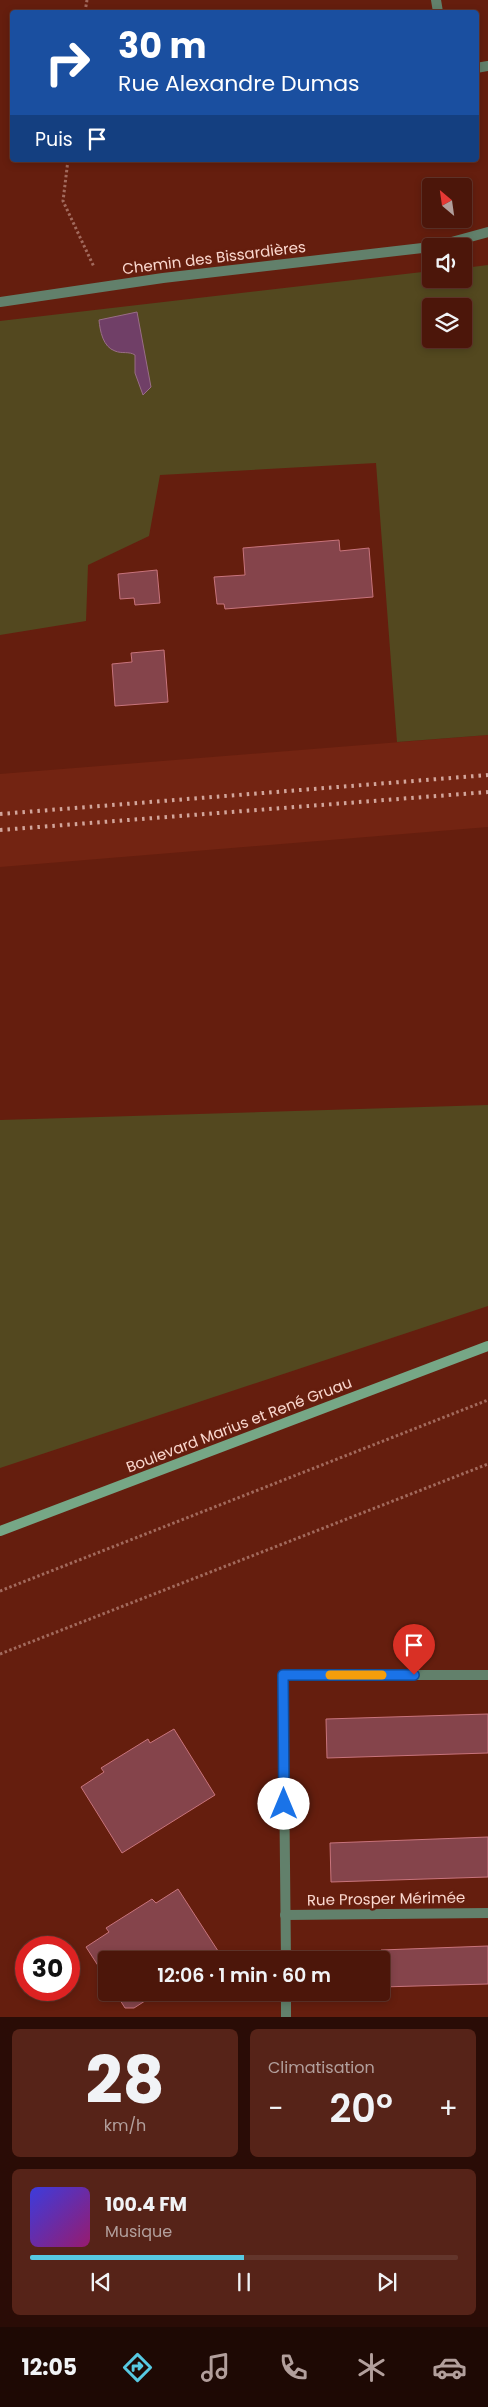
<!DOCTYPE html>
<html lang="fr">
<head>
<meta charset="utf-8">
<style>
	:root { --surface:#4c160a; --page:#562318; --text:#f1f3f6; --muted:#b29f9c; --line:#63352b; --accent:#57c9e2 }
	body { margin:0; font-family:Poppins,sans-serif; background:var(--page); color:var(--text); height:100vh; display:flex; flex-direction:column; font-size:19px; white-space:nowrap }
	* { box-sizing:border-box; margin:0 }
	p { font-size:16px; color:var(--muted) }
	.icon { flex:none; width:28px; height:28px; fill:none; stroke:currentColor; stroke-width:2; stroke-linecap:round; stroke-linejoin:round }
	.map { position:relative; height:2017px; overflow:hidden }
	.details { display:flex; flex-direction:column; gap:12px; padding:12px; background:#2a0c06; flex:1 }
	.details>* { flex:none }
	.guide { position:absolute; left:10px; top:10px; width:469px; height:152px; border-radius:5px; box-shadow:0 2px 8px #0003,0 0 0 1px var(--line); background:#1a4fa0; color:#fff; overflow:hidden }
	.needle { width:32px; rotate:331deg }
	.tools { position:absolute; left:422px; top:178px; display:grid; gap:10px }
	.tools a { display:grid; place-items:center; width:50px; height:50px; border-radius:5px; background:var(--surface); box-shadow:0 2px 8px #0003,0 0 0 1px var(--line); font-size:25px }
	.speed { position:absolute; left:15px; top:1936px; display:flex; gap:10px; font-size:25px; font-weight:700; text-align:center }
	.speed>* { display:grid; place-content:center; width:65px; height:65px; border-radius:50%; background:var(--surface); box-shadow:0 2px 8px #0003,0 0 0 1px var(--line); line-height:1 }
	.speed .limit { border:8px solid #d22; background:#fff; color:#111 }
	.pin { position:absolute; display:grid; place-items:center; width:42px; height:42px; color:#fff; margin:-51px -21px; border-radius:50% 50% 50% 0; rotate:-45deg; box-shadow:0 0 5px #0007 }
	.pin .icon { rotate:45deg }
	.me { position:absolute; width:55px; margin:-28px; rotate:0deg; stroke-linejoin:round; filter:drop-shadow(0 0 4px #0008) }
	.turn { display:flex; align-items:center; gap:18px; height:105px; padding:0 25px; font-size:22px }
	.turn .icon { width:65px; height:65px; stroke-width:2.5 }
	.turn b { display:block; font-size:35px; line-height:42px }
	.then { display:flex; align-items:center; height:48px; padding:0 25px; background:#0003; gap:10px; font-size:19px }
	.big { font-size:38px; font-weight:600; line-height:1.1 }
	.details .card { flex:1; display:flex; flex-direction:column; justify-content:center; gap:8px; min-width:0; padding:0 18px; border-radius:8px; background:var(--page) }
	.details .dial { align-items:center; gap:0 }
	.dial b { font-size:65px; line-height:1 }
	.song { display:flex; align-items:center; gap:15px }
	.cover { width:60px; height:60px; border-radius:8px; background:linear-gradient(135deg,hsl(240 70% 55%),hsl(320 70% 35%)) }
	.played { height:5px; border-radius:2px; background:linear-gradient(90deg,var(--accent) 50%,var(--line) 50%) }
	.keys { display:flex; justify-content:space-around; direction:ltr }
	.heat { display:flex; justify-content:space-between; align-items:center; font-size:28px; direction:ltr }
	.details .tiles { flex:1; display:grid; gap:12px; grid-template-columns:1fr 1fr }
	.card:last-child { grid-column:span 2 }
	.trip { position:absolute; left:98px; top:1951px; width:292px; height:50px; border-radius:5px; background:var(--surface); box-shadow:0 2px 8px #0003,0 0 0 1px var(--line); font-weight:600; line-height:50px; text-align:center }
	.menu { display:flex; height:80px; justify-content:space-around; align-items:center; background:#1e0904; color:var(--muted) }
	.menu .icon { width:35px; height:35px }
	.menu .current { color:var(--accent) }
	.menu b { font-size:22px; color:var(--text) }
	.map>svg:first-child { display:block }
	.built { fill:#732412 }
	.green { fill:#53481f; fill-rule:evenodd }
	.water { fill:#703f67; stroke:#996d86 }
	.building { fill:#85444b; stroke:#c8747c }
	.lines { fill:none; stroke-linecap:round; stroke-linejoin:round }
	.path { stroke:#a26a5d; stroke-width:3; stroke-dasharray:2.5 2.5; stroke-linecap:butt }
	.minor { stroke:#62806b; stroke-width:10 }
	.secondary { stroke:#76a786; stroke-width:10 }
	.rail { stroke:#d2a59b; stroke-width:4; stroke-dasharray:2.5 5; stroke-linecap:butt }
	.route-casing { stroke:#114b97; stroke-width:12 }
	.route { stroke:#1a73e8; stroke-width:9 }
	.slow { stroke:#f59e0b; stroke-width:9 }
	.labels { text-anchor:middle; stroke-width:5; stroke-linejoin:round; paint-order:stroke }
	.street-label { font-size:15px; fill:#fad7ce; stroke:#651e0e }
</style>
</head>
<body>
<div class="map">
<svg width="488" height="2017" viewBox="0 0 488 2017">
	<rect width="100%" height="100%" fill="#651e0e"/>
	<path class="built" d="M488,735V827L0,867V774Z"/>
	<g class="green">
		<path d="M488,265V735L397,742L376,463L160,475L149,536L88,565L86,621L0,635V321L431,271V279H464V268ZM431,306H464V339H431Z"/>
		<path d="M488,1105V1306L0,1468V1120Z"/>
	</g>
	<path class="water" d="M137,312L151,387L143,395L135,373V355C129,351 122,354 115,351C103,347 100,331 99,320Z"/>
	<g class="building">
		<path d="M339,540L340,551L369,548L373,597L225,609L224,604H217L214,577L245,575L243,548Z"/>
		<path d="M157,570L160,603L135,605L134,598L120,599L118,574Z"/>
		<path d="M164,650L168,702L115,706L112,664L132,662L131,653Z"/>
		<path d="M488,1714V1753L327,1758L326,1719Z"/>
		<path d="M174,1729L215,1795L122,1853L81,1787L104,1772L101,1768L148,1739L150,1743Z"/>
		<path d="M488,1837V1877L331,1882L330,1843Z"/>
		<path d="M178,1889L220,1954L210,1960H106V1978L86,1947L109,1932L106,1928L152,1899L156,1903Z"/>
		<path d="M488,1946V1984L381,1987V1950Z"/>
		<path d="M115,1992H159L134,2008H125Z"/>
	</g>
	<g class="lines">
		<g class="path">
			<path d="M85,12L87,0"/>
			<path d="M68,160L63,201L94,267"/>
			<path d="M0,1591L488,1400"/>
			<path d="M0,1654L488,1464"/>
		</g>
		<g class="minor">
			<path d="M436,0L438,12"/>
			<path d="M476,68L488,66"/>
			<path d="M437,246L488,232"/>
			<path d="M0,302L163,278L431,247"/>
			<path d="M285,1915L488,1913"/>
			<path d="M286,1960L283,1675H488"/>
			<path d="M286,1992V2017"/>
		</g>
		<path class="secondary" d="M0,1531L488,1346"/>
		<g class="rail">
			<path d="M0,814L488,775"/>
			<path d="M0,830L488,792"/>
		</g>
	</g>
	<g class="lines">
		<defs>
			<path id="route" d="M284,1804L283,1675H414"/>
		</defs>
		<use href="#route" class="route-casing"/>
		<use href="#route" class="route"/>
		<path class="slow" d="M330,1675H382"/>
	</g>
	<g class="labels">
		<g class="street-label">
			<text transform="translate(214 258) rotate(-7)" y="5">Chemin des Bissardières</text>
			<text transform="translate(239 1425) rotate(-21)" y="5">Boulevard Marius et René Gruau</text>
			<text transform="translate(386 1899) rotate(-1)" y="5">Rue Prosper Mérimée</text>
		</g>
	</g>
</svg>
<div class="tools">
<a><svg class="needle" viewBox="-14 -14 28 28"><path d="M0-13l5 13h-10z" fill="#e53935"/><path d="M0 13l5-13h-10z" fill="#b29f9c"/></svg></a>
<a><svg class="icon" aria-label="sound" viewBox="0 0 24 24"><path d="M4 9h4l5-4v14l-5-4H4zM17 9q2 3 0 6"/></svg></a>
<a><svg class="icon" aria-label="layers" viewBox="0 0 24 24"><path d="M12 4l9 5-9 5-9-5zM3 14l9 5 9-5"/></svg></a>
</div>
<div class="speed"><div class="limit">30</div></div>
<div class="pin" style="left:414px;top:1675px;background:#d93025"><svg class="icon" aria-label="arrive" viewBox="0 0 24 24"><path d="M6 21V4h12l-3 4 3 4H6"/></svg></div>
<svg class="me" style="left:284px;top:1804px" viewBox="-20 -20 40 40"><circle r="19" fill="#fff"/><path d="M0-13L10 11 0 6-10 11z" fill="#1a73e8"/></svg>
<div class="trip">12:06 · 1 min · 60 m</div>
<div class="guide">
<div class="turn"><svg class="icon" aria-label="right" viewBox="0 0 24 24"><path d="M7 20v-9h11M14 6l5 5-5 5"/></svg><div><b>30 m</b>Rue Alexandre Dumas</div></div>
<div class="then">Puis<svg class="icon" aria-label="arrive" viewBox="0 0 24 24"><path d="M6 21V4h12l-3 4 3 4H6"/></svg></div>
</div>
</div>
<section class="details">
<div class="tiles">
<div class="card dial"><b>28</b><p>km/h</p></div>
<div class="card"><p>Climatisation</p>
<div class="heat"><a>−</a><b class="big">20°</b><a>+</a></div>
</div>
<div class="card">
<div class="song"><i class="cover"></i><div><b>100.4 FM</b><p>Musique</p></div></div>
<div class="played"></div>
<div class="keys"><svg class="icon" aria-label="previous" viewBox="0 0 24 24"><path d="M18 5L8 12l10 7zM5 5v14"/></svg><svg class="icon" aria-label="pause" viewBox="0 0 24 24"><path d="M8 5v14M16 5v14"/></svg><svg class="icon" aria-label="next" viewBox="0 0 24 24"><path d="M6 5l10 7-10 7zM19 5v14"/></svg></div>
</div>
</div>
</section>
<nav class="menu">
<b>12:05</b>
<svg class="icon current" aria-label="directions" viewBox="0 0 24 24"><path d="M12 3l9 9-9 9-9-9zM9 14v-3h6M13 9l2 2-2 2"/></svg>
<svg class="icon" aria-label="music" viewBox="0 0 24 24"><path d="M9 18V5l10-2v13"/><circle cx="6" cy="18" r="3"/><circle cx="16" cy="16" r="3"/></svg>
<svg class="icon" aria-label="phone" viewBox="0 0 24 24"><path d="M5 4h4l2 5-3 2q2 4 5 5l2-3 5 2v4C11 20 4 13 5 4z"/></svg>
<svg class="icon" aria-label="climate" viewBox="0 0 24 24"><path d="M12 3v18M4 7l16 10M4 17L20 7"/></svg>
<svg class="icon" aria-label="car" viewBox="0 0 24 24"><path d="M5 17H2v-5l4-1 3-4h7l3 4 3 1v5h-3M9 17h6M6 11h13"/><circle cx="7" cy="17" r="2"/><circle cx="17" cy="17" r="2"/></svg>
</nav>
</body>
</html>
